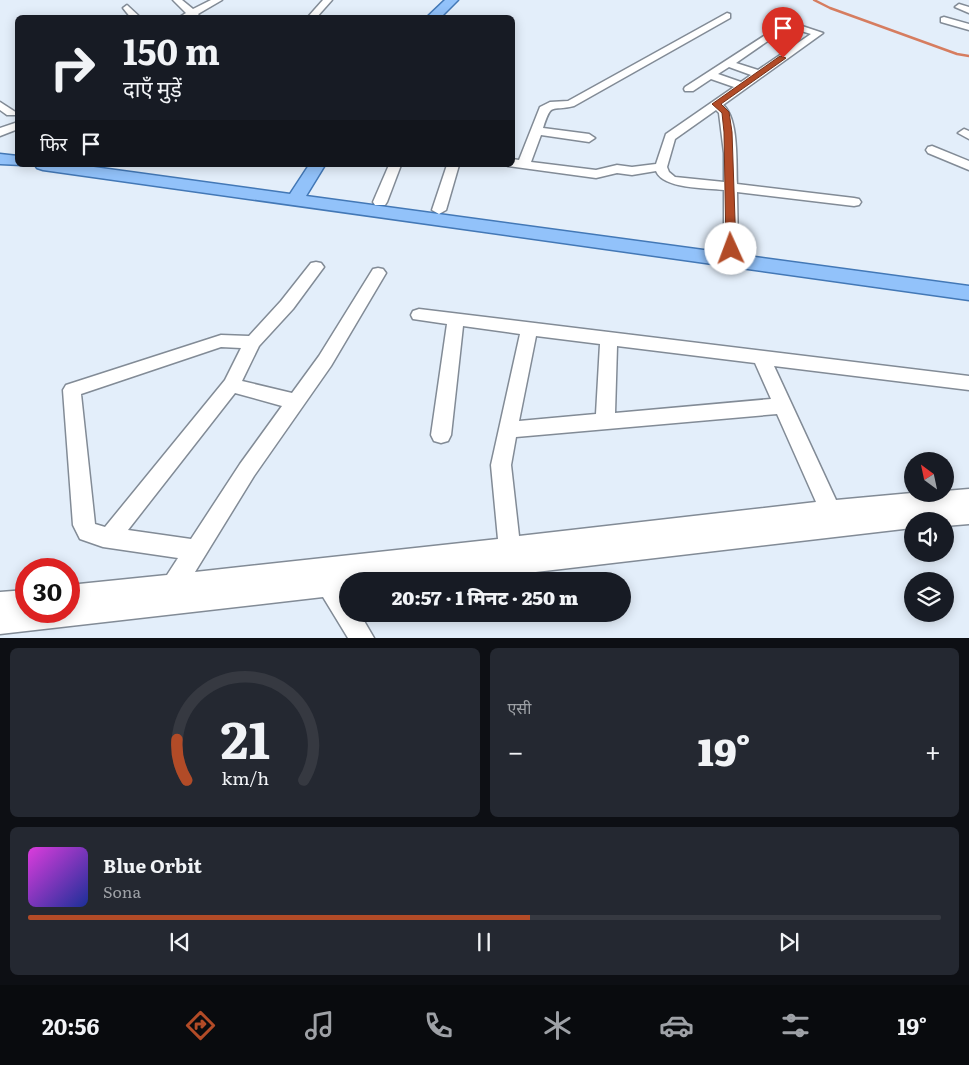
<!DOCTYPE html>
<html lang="hi">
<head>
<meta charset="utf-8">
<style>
	:root { --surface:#171b24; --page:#242831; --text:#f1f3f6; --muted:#9ea1a6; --line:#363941; --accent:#b24b27 }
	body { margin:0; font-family:Literata,"Noto Sans Devanagari",serif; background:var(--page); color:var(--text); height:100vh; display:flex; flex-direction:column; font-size:19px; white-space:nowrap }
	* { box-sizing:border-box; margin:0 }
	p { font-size:16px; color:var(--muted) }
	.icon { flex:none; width:28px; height:28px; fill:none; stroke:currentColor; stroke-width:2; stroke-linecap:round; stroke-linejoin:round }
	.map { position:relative; height:638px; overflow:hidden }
	.sheet { display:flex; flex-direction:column; gap:10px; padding:10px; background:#0d0f14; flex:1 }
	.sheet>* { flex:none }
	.banner { position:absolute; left:15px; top:15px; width:500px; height:152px; border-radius:8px; box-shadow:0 2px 12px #0003; background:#171b24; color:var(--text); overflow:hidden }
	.needle { width:32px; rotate:327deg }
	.buttons { position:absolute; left:904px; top:452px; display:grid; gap:10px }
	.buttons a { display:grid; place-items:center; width:50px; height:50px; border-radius:50%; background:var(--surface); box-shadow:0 2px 12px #0003; font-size:25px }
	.speed { position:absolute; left:15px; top:558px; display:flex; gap:10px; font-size:25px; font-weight:700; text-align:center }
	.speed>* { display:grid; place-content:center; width:65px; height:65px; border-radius:50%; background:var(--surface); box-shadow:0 2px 12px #0003; line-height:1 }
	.speed .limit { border:8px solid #d22; background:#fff; color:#111 }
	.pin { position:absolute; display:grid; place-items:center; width:42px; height:42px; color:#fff; margin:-51px -21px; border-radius:50% 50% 50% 0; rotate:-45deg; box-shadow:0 0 5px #0007 }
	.pin .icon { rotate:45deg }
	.me { position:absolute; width:55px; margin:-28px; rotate:358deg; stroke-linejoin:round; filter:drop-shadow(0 0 4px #0008) }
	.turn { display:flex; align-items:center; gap:18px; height:105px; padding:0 25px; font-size:22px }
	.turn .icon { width:65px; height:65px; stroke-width:2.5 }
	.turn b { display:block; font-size:35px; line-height:42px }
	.then { display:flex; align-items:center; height:48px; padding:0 25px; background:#0003; gap:10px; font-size:19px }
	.big { font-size:38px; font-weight:800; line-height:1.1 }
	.sheet .card { flex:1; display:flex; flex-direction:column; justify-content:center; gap:8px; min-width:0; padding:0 18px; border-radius:8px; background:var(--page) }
	.sheet .dial { align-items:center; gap:0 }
	.dial svg { height:130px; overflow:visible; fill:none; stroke:var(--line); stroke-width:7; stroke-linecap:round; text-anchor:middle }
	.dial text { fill:var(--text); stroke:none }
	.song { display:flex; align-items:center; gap:15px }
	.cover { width:60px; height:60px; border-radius:8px; background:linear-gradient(135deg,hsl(300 70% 55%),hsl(230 70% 35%)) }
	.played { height:5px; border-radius:2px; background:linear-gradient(90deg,var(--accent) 55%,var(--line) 55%) }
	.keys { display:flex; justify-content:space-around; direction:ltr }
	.heat { display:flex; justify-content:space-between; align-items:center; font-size:28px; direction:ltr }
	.sheet .tiles { flex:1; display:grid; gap:10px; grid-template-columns:1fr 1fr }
	.card:last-child { grid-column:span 2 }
	.trip { position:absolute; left:339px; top:572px; width:292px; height:50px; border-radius:25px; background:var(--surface); box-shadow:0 2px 12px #0003; font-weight:800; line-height:50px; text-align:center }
	.tabs { display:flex; height:80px; justify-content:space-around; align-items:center; background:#090b0e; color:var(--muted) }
	.tabs .icon { width:35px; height:35px }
	.tabs .active { color:var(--accent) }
	.tabs b { font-size:22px; color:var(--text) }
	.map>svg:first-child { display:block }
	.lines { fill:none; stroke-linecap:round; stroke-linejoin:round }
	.stream { stroke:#d67d60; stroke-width:2.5 }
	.minor-casing { stroke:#828b96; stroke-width:3 }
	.major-casing { stroke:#4378b6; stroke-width:3 }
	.minor { fill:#fff; fill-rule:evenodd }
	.major { fill:#92c2fa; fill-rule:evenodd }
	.route { fill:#b24b27; stroke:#743119 }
</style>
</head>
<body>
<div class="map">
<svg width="969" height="638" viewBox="0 0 969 638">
	<rect width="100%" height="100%" fill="#e3eefa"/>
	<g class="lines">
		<path class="stream" d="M814,0L830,8L957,54L969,56"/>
		<defs>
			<g id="minor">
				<path d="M173,0H182L193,9L211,0H222L198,14L201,18H178L186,13Z"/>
				<path d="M323,0H332L316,18H307Z"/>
				<path d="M959,4L969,7V13L955,7Z"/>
				<path d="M127,5L141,18H131L123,8Z"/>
				<path d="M727,13L730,14V18L574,106C550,112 552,101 543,128L589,134L595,138L589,142L541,135L531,162L596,170L617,165L632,167L656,164L666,134L734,87L711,79L693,91H685L684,89L685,87L787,21L823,33L723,105C739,118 736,164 737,184L854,198L859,199L861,202L859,205L854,206L737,192L738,249L736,252H726L724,249V190C706,188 663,189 656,171L632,175L617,173L596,178L508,166L512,165V159L519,160L540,107L550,102L568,101ZM788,27L811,34L758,70L736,63ZM729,67L751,75L741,82L718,74ZM716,110L719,113L724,153V182L675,177L669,172L667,167L675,139Z"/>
				<path d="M944,17L969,24V30L941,22V18Z"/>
				<path d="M0,102L17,113L15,115H7L0,110Z"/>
				<path d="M18,122V129L0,136V128Z"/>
				<path d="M964,129L969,131V139L958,133Z"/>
				<path d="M932,146L969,161V170L928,153L926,150L928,147Z"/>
				<path d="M389,165H401L387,202L385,205H375L373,202Z"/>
				<path d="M447,165H459L446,210L439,214L432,210Z"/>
				<path d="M316,262L321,263L324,267L321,271L293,309L259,346L242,381L292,393L319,356L373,269L378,268L383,269L386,273L331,366L254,476L195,572L498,539L491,465L520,334L463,326L451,435L448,441L441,443L434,441L431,435L447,324L413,319L411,315L413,311L419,309L969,376V390L774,366L836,500L912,493L945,494V491L969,489V524L945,526V521H912V528L458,581H348V614H360L374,638H348L323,597L0,634V592L26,590V611H69V585L167,575L178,558L103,547L80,539L73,525L63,390L66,385L221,335L249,336L281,301L311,263ZM536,336L600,344L596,414L519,421ZM617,346L755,363L771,399L615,413ZM221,347L241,348L225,380L105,527L95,524L81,394ZM235,393L282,406L240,464L191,539L128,530ZM777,414L816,502L519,536L511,465L516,437Z"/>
			</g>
			<g id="major">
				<path d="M445,0H458L440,18H426Z"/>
				<path d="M0,154L18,156V165H22L0,164Z"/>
				<path d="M35,165H79L290,194L309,165H325L306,196L969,286V300L43,170L37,168Z"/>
			</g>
		</defs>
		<use href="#minor" class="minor-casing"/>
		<use href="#major" class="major-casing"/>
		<use href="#minor" class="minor"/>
		<use href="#major" class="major"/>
	</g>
	<path class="route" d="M780,56L786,58L721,104L729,112L732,132L736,249L731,252L726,249L724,132L722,113L712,104Z"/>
</svg>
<div class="buttons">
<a><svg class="needle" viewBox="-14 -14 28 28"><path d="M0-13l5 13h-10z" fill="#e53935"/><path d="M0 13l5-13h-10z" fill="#9ea1a6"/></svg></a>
<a><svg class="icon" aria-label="sound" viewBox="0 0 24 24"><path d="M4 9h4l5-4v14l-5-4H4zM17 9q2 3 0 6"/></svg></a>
<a><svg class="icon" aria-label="layers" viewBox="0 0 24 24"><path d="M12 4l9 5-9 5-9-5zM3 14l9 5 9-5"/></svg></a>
</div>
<div class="speed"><div class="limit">30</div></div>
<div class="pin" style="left:783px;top:58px;background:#d93025"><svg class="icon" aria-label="arrive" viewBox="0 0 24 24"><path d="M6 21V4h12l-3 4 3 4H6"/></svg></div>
<svg class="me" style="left:731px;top:249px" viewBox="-20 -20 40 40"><circle r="19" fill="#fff"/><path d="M0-13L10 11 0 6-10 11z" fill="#b24b27"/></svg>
<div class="trip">20:57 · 1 मिनट · 250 m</div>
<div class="banner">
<div class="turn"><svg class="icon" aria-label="right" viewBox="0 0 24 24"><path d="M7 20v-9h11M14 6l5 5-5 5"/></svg><div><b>150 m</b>दाएँ मुड़ें</div></div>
<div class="then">फिर<svg class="icon" aria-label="arrive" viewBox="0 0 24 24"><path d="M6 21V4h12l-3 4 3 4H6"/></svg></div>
</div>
</div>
<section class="sheet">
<div class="tiles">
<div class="card dial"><svg viewBox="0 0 100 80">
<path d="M14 69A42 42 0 1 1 86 69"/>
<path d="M14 69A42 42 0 0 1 8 44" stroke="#b24b27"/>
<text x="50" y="56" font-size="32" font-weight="700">21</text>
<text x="50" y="72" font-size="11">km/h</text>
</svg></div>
<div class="card"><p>एसी</p>
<div class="heat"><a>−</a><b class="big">19°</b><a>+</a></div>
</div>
<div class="card">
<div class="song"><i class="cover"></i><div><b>Blue Orbit</b><p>Sona</p></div></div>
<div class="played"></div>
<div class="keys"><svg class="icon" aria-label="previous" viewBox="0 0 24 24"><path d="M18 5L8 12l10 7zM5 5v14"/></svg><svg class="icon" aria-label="pause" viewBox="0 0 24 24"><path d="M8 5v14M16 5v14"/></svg><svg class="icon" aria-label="next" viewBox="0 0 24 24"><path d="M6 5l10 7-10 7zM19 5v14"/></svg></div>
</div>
</div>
</section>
<nav class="tabs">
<b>20:56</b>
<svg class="icon active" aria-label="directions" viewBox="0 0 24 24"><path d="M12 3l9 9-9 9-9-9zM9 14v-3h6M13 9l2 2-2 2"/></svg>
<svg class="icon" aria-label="music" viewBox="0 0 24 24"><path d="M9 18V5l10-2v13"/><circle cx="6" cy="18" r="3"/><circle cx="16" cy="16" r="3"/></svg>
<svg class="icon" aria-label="phone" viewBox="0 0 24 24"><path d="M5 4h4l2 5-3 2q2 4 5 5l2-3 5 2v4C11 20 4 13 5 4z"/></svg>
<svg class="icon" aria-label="climate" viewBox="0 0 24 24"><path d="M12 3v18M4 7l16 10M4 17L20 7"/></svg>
<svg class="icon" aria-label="car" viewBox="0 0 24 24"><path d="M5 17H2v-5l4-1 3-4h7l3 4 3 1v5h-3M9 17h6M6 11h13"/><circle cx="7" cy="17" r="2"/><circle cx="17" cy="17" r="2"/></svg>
<svg class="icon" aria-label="filters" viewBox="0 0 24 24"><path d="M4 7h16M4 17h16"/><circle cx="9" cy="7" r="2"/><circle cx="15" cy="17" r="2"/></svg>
<b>19°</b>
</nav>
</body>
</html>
